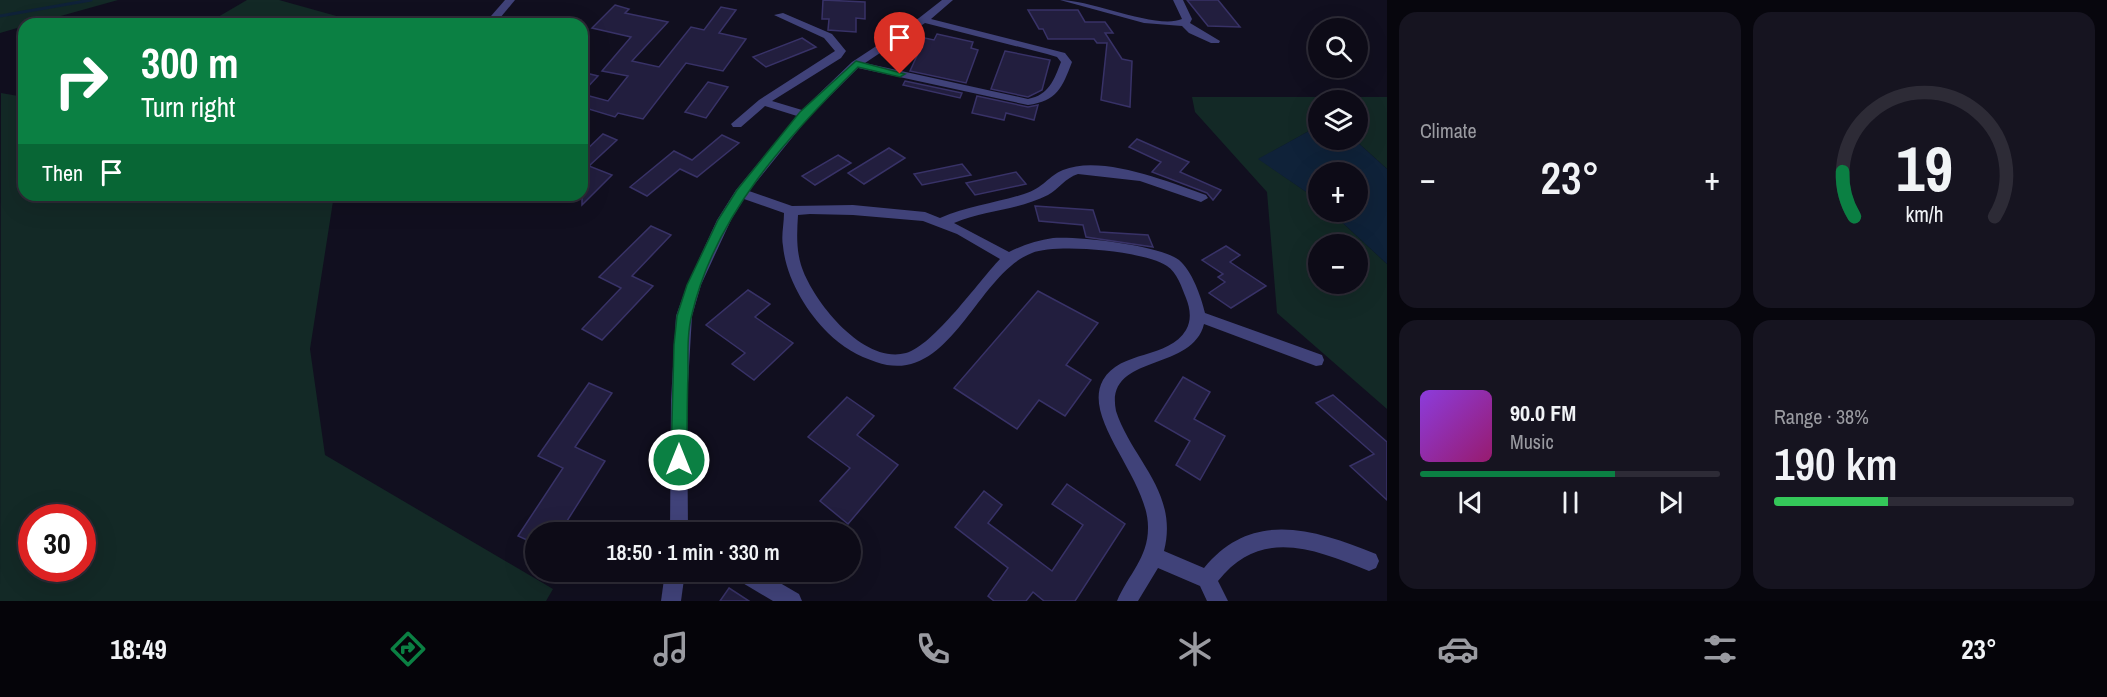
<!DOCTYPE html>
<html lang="en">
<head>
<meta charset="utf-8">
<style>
	:root { --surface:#0d0b17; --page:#161420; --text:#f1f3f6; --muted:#9a9ba1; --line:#2d2b36; --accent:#0b8043 }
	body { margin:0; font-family:"Archivo Narrow",sans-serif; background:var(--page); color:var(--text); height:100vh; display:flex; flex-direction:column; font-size:22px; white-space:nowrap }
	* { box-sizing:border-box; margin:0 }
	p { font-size:20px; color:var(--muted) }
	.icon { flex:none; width:33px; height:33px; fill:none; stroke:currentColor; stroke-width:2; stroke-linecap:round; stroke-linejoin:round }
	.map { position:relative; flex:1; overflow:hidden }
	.drawer { display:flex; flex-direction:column; gap:12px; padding:12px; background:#07060d; width:720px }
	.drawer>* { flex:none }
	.guide { position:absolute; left:18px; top:18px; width:570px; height:183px; border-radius:18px; box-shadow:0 6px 24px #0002,0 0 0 2px var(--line); background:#0b8043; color:#fff; overflow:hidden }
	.tools { position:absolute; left:1308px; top:18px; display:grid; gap:12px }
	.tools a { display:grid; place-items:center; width:60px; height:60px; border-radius:50%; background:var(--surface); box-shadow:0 6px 24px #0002,0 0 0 2px var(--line); font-size:30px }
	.speed { position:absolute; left:18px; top:504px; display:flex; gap:12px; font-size:30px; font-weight:700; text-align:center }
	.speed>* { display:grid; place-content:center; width:78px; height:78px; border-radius:50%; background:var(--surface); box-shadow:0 6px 24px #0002,0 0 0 2px var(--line); line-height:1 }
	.speed .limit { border:9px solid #d22; background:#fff; color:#111 }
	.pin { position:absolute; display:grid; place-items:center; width:51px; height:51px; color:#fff; margin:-62px -26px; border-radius:50% 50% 50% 0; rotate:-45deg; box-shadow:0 0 6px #0007 }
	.pin .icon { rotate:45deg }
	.me { position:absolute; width:66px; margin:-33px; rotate:0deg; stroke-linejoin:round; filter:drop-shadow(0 0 4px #0008) }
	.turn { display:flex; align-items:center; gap:21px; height:126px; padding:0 24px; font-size:27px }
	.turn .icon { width:78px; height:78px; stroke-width:2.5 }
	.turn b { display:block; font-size:42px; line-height:51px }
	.then { display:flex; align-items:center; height:57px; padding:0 24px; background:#0003; gap:12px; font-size:22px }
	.big { font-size:45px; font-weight:600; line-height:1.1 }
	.drawer .widget { flex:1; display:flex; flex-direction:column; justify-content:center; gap:9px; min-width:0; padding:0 21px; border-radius:18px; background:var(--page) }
	.drawer .dial { align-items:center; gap:0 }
	.dial svg { height:156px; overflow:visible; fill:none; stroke:var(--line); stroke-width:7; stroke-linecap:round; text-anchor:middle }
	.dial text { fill:var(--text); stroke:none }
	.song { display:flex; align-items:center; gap:18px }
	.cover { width:72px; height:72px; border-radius:9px; background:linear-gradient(135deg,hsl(270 70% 55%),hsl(320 70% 35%)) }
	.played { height:6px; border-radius:3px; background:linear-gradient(90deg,var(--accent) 65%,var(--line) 65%) }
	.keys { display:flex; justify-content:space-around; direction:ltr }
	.heat { display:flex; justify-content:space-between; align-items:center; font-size:33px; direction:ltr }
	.charge { height:9px; border-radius:4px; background:linear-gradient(90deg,#34c759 38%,var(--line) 0) }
	.drawer .tiles { flex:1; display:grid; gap:12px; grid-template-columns:repeat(2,1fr) }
	.trip { position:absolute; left:525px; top:522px; width:336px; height:60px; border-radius:30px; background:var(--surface); box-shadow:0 6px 24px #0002,0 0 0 2px var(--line); font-weight:600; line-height:60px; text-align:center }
	.tabs { display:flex; height:96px; justify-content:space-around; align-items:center; background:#050409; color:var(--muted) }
	.tabs .icon { width:42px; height:42px }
	.tabs .on { color:var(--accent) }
	.tabs b { font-size:27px; color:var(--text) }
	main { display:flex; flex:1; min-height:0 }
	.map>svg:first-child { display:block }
	.green { fill:#132926; fill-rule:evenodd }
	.water { fill:#0f2239 }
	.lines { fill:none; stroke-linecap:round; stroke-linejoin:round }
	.stream { stroke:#0f2239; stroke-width:3 }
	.building { fill:#221e3e; stroke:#383267; stroke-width:1.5 }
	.minor { fill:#404279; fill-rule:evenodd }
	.route { fill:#0b8043; stroke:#07532c; stroke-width:1.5 }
</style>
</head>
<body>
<main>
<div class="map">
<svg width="1387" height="601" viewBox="0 0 1387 601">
	<rect width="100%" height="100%" fill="#110f1f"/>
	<g class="green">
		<path d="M0,0H118L32,24H24V26L0,33Z"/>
		<path d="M247,0H279L365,24H206Z"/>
		<path d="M1,93L24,97V195H334L310,349L325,455L553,589L546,601H0ZM32,518H82V568H32Z"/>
		<path d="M1192,97H1387V169L1355,140H1358V100H1318V126L1259,159L1318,200V212H1331L1387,264V409L1277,313L1267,192L1195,112ZM1318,244H1358V284H1318Z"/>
	</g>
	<path class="water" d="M1318,126V140H1355L1387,169V264L1331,212H1358V172H1318V200L1258,159Z"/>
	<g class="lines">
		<path class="stream" d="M0,16L91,0"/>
	</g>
	<g class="building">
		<path d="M823,0L865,2V19L856,18V32L828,30L829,19H822Z"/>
		<path d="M1187,0H1218L1240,27L1208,26Z"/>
		<path d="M615,5L629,9L625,13L668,22L632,61L659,67L691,27L704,30L721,7L736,10L719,33L746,39L723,71L686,63L643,119L618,113L615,117L582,107V94L608,101L628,76L602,71L631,37L592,28Z"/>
		<path d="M1028,10H1078L1085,22H1105L1113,33H1105L1122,59L1132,61L1130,107L1101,100L1107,43H1097L1094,39H1048L1043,29H1039Z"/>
		<path d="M937,34L973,42L971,48L978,50L966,83L910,71L925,38L934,40Z"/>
		<path d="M802,38L816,47L766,67L753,57Z"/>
		<path d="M1005,51L1050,60L1042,90L1028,97L991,89Z"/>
		<path d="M582,72L598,76L582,93Z"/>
		<path d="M905,81L962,93L960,98L903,85Z"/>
		<path d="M708,82L728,87L706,118L685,112Z"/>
		<path d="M977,96L1028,107L1038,105L1034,120L1006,113L1004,120L972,113Z"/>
		<path d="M603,134L617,140L589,166L612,175L582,205V154Z"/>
		<path d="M722,135L739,143L697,177L680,169L647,196L630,187L674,151L692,160Z"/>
		<path d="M1137,139L1189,162L1180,172L1221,190L1213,200L1207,193L1152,172L1161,162L1129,147Z"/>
		<path d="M889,148L905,158L864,184L848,173Z"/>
		<path d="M838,155L851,163L815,185L802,176Z"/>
		<path d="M962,164L971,175L922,185L914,174Z"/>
		<path d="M1016,172L1026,184L975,195L966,183Z"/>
		<path d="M1035,206L1093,210L1100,232L1148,235L1153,247L1086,237L1083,225L1039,221Z"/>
		<path d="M651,226L671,235L632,276L653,286L602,340L582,329L621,288L599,277Z"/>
		<path d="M1226,246L1240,255L1230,262L1266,286L1231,308L1209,293L1225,282L1218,277L1223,274L1202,260Z"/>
		<path d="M748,290L770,304L755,317L793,343L754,380L732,364L745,353L706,325Z"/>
		<path d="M1038,291L1098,323L1066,365L1091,380L1065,416L1039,400L1017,429L954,388Z"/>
		<path d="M1183,377L1210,392L1194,419L1225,436L1200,480L1176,465L1190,441L1155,421Z"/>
		<path d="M589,383L612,393L575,447L605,461L560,532H536V544L518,536L563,468L538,456Z"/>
		<path d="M1333,395L1387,442V500L1350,466L1374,454L1316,403Z"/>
		<path d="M847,397L874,416L857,435L898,465L848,524L820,501L850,468L808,437Z"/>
		<path d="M1067,484L1125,524L1075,601H1044L1033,592L1026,601H994L988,596L1008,568L955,527L984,491L1002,505L988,523L1052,571L1083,525L1052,504Z"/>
		<path d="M729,588L749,601H720Z"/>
	</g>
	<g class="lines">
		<g class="minor">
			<path d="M505,0H515L495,24H484Z"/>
			<path d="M942,0H953L931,19L1065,53L1072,62C1062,88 1057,101 1028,105L858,68L808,118L749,191L792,206L853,205L925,212L940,218C968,206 996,203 1024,194C1044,188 1048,176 1063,170C1101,154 1169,182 1206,195L1208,198L1201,202L1140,181L1078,174C1065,178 1059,189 1048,195C1019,210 984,210 954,223L1009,252C1023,245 1038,240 1053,238C1077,236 1160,245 1179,260C1192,271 1201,296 1205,313L1322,355L1324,360L1322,365L1316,366L1204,324C1192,373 1104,353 1116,411C1132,460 1179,492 1164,551L1204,568C1252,509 1314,529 1376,554L1379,561L1376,568L1369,571C1314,549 1261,527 1218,581L1228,601H1207L1200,586L1158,568L1138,601H1117C1128,575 1148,558 1148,528C1149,479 1081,419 1103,380C1120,350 1169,359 1186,330C1192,320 1190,308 1186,298C1182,288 1177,272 1167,266C1145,251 1057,243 1032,253C976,274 950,388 876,362C858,356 842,347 828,333C806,311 786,278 783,246C781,236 784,224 784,213L744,199L731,220L701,285L692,316L687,400L688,532H670L671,400L676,316L687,285L717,220L736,190L797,116L765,106L741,127H733L731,124L759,100L835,51L824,38L774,15L783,13L832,34L846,51L841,58L772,101L802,110L852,62L919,18ZM925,23L1047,54L1057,57L1061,62C1054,80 1049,95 1028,99L865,63ZM810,214L853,215L923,221L957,234L1000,259C979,281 933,346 906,353C863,365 812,300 801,265C796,248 797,232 798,215Z"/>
			<path d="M1060,0C1092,0 1157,30 1182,19L1173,0H1183L1192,19L1190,23L1220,41L1219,43H1211L1189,33L1182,26L1144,23Z"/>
			<path d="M665,572H685L681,601H661Z"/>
			<path d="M733,572H761L799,594L802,601H773L736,579Z"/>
		</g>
	</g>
	<path class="route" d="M856,61L905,74L900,77L858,67C788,136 715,215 692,314C687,333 688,354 688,373C687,402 687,431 687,460L684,465L679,468L673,465L671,460L674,345L677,316L687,285L718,220L737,190L800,112Z"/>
</svg>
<div class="tools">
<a><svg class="icon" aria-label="search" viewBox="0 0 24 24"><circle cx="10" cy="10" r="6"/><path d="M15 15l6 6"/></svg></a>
<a><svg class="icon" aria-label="layers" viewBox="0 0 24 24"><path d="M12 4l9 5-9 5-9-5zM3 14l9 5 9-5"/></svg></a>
<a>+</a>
<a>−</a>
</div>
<div class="speed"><div class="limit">30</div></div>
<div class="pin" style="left:900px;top:74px;background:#d93025"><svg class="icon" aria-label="arrive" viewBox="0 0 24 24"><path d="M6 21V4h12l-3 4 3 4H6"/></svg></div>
<svg class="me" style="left:679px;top:460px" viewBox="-20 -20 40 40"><circle r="17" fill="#0b8043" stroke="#fff" stroke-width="3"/><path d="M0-11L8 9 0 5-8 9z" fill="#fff"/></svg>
<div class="trip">18:50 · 1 min · 330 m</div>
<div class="guide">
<div class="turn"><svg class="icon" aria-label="right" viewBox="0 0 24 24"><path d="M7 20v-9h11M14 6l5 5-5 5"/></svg><div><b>300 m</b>Turn right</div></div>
<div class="then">Then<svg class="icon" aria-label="arrive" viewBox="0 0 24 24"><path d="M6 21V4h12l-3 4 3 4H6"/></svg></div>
</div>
</div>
<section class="drawer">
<div class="tiles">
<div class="widget"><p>Climate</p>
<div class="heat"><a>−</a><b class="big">23°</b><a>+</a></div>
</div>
<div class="widget dial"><svg viewBox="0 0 100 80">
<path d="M14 69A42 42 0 1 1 86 69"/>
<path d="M14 69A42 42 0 0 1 8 46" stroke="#0b8043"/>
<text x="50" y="56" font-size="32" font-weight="700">19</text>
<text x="50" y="72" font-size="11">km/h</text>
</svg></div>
<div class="widget">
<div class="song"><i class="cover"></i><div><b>90.0 FM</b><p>Music</p></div></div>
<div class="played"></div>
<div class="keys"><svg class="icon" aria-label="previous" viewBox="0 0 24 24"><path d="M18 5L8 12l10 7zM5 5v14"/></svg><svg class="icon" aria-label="pause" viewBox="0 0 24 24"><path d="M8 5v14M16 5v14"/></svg><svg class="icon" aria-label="next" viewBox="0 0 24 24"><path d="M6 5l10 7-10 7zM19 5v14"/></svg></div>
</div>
<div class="widget"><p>Range · 38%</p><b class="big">190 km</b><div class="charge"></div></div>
</div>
</section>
</main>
<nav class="tabs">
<b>18:49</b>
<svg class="icon on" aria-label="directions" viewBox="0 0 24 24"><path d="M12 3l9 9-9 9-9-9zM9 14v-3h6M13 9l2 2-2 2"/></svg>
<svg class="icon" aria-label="music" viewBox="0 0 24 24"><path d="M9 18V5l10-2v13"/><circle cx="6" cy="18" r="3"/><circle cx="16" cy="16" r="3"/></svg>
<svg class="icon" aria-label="phone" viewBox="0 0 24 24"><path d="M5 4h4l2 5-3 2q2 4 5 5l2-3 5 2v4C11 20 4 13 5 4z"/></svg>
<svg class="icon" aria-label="climate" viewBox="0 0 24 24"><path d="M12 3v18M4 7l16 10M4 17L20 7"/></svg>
<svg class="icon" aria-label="car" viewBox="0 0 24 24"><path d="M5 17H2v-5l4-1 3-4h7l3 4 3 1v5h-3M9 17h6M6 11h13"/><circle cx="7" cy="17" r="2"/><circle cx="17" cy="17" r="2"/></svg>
<svg class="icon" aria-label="filters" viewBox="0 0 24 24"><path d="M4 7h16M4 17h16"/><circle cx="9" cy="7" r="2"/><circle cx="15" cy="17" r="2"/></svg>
<b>23°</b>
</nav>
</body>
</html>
